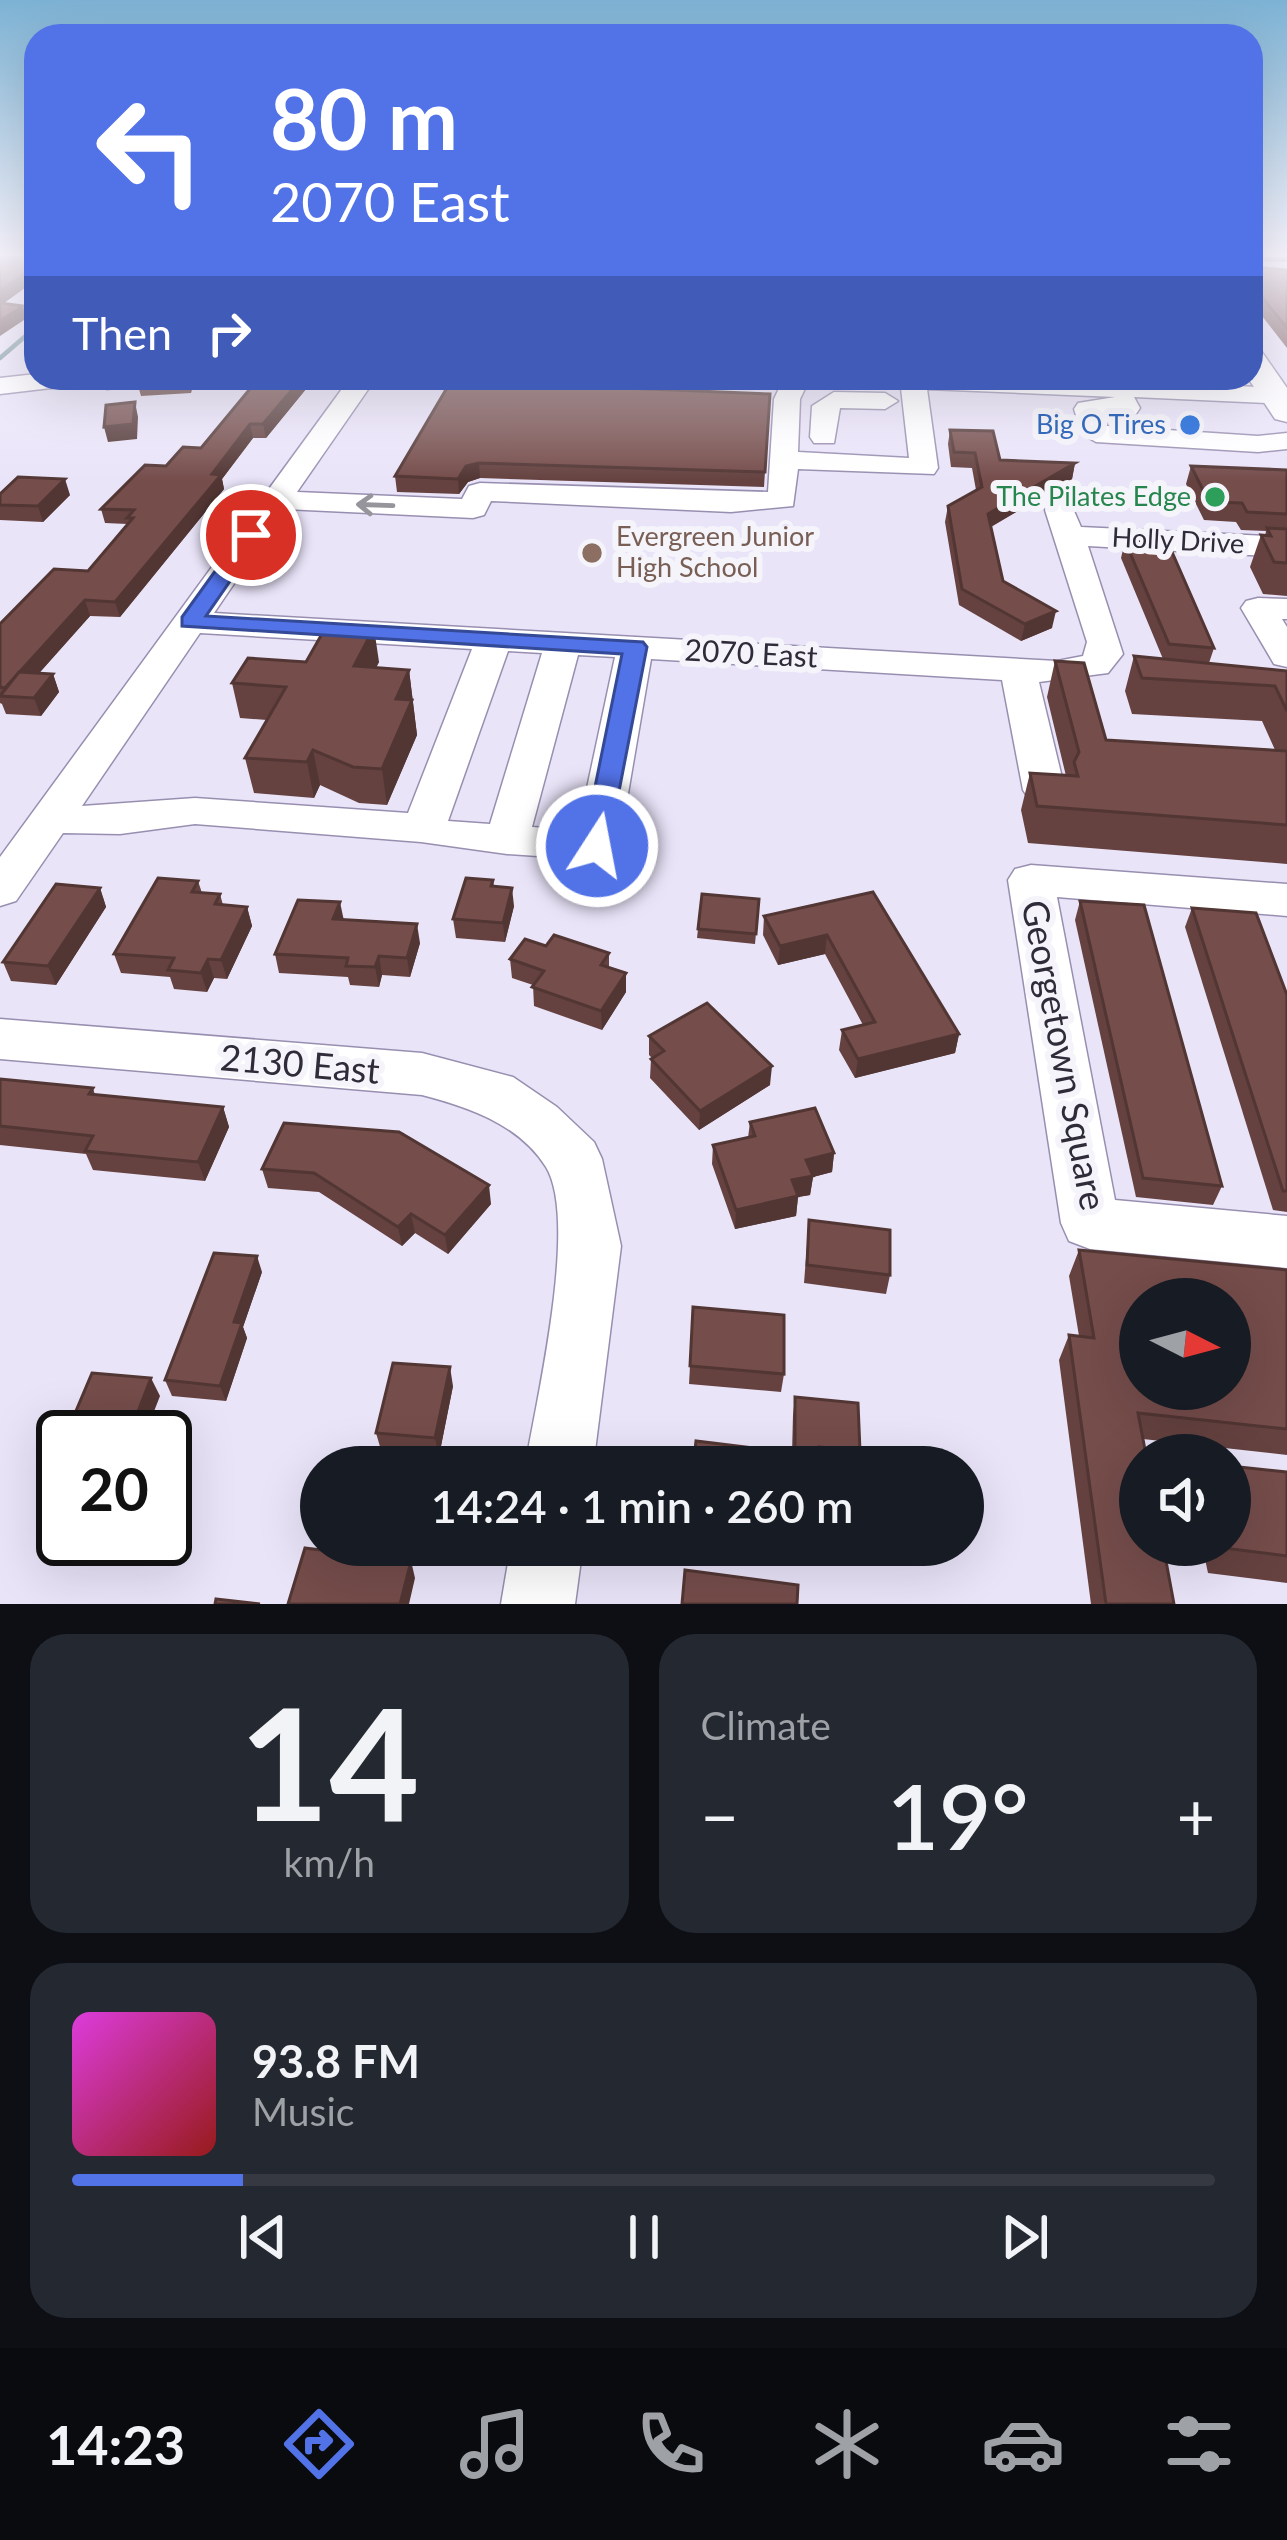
<!DOCTYPE html>
<html lang="en">
<head>
<meta charset="utf-8">
<style>
	:root { --surface:#171b24; --page:#242831; --text:#f1f3f6; --muted:#9ea1a6; --line:#363941; --accent:#5272e7 }
	body { margin:0; font-family:Lato,sans-serif; background:var(--page); color:var(--text); height:100vh; display:flex; flex-direction:column; font-size:45px; white-space:nowrap }
	* { box-sizing:border-box; margin:0 }
	p { font-size:39px; color:var(--muted) }
	.icon { flex:none; width:66px; height:66px; fill:none; stroke:currentColor; stroke-width:2; stroke-linecap:round; stroke-linejoin:round }
	.map { position:relative; height:1604px; overflow:hidden }
	.side { display:flex; flex-direction:column; gap:30px; padding:30px; background:#0d0f14; flex:1 }
	.side>* { flex:none }
	.guide { position:absolute; left:24px; top:24px; width:1239px; height:366px; border-radius:36px; box-shadow:0 12px 48px #0002; background:#5272e7; color:#fff; overflow:hidden }
	.needle { width:78px; rotate:96deg }
	.fabs { position:absolute; left:1119px; top:1278px; display:grid; gap:24px }
	.fabs a { display:grid; place-items:center; width:132px; height:132px; border-radius:50%; background:var(--surface); box-shadow:0 12px 48px #0002; font-size:60px }
	.speed { position:absolute; left:36px; top:1410px; display:flex; gap:24px; font-size:60px; font-weight:700; text-align:center }
	.speed>* { display:grid; place-content:center; width:156px; height:156px; border-radius:50%; background:var(--surface); box-shadow:0 12px 48px #0002; line-height:1 }
	.speed .limit { border:6px solid #111; border-radius:18px; background:#fff; color:#111 }
	.pin { position:absolute; display:grid; place-items:center; width:102px; height:102px; color:#fff; margin:-51px; border:6px solid #fff; border-radius:50%; box-shadow:0 3px 12px #0007 }
	.me { position:absolute; width:132px; margin:-66px; rotate:11deg; stroke-linejoin:round; filter:drop-shadow(0 0 9px #0008) }
	.turn { display:flex; align-items:center; gap:42px; height:252px; padding:0 48px; font-size:54px }
	.turn .icon { width:156px; height:156px; stroke-width:2.5 }
	.turn b { display:block; font-size:84px; line-height:102px }
	.then { display:flex; align-items:center; height:114px; padding:0 48px; background:#0003; gap:24px; font-size:45px }
	.big { font-size:90px; font-weight:600; line-height:1.1 }
	.side .card { flex:1; display:flex; flex-direction:column; justify-content:center; gap:18px; min-width:0; padding:0 42px; border-radius:36px; background:var(--page) }
	.side .dial { align-items:center; gap:0 }
	.dial b { font-size:156px; line-height:1 }
	.song { display:flex; align-items:center; gap:36px }
	.cover { width:144px; height:144px; border-radius:18px; background:linear-gradient(135deg,hsl(300 70% 55%),hsl(0 70% 35%)) }
	.played { height:12px; border-radius:6px; background:linear-gradient(90deg,var(--accent) 15%,var(--line) 15%) }
	.keys { display:flex; justify-content:space-around; direction:ltr }
	.heat { display:flex; justify-content:space-between; align-items:center; font-size:66px; direction:ltr }
	.side .tiles { flex:1; display:grid; gap:30px; grid-template-columns:1fr 1fr }
	.card:last-child { grid-column:span 2 }
	.trip { position:absolute; left:300px; top:1446px; width:684px; height:120px; border-radius:60px; background:var(--surface); box-shadow:0 12px 48px #0002; font-weight:600; line-height:120px; text-align:center }
	.tab-bar { display:flex; height:192px; justify-content:space-around; align-items:center; background:#090b0e; color:var(--muted) }
	.tab-bar .icon { width:84px; height:84px }
	.tab-bar .active { color:var(--accent) }
	.tab-bar b { font-size:54px; color:var(--text) }
	.map>svg:first-child { display:block }
	.lines { fill:none; stroke-linecap:round; stroke-linejoin:round }
	.stream { stroke:#658790; stroke-width:4.5 }
	.minor-casing { stroke:#988fb0; stroke-width:3 }
	.major-casing { stroke:#988fb0; stroke-width:3 }
	.minor { fill:#fff; fill-rule:evenodd }
	.major { fill:#fff; fill-rule:evenodd }
	.wall { fill:#654240 }
	.shaded-wall { fill:#523634 }
	.building { fill:#754d4b; stroke:#523634; stroke-width:3; fill-rule:evenodd }
	.oneway { stroke:#97959c }
	.route { fill:#5272e7; stroke:#354a96; stroke-width:3 }
	.shop-dot { fill:#3f7fe0; stroke:#f5f4fb; stroke-width:4.5 }
	.leisure-dot { fill:#2e9e5b; stroke:#f5f4fb; stroke-width:4.5 }
	.education-dot { fill:#8d6e63; stroke:#f5f4fb; stroke-width:4.5 }
	.labels { text-anchor:middle; stroke-width:12; stroke-linejoin:round; paint-order:stroke }
	.far-shop-label { font-size:27px; fill:#366cbe; stroke:#f5f4fb; text-anchor:end }
	.far-leisure-label { font-size:27px; fill:#27864d; stroke:#f5f4fb; text-anchor:end }
	.far-education-label { font-size:27px; fill:#785e54; stroke:#f5f4fb; text-anchor:start }
	.far-street-label { font-size:27px; fill:#2f2b39; stroke:#f5f4fb }
	.street-label { font-size:30px; fill:#2f2b39; stroke:#f5f4fb }
	.near-street-label { font-size:36px; fill:#2f2b39; stroke:#f5f4fb }
</style>
</head>
<body>
<div class="map">
<svg width="1287" height="1604" viewBox="0 0 1287 1604">
	<rect width="100%" height="100%" fill="#eae4f9"/>
	<g class="lines">
		<path class="stream" d="M0,358L36,327"/>
		<defs>
			<g id="minor">
				<path d="M36,374V378H81L68,386L0,394V378Z"/>
				<path d="M99,378H162L158,383L107,389Z"/>
				<path d="M350,378H376L297,492L462,499L469,486L480,483L768,492L774,399L784,378H810L800,399L798,452L909,458L901,388L846,386L833,378H1033L1287,388V404L1134,397L1140,408L1136,414L1103,417L1107,426L1258,436L1287,433V449L1258,452L1096,442L1082,434L1074,409L1078,403L1115,397L927,389L938,468L934,474L798,469L793,506L731,512L491,501L484,515L473,518L285,509L214,613L1057,661L1083,656L1087,642L1045,510L1049,504H1071L1081,527L1287,537V557L1088,546L1123,654L1108,673L1039,682L1065,790L1059,799L1044,803L1029,799L1023,790L1002,680L651,659L619,846L612,856L597,860L507,854L421,842L195,824L120,834L63,833L16,901L0,906V857ZM200,633L472,649L408,813L195,798L82,806ZM508,651L542,653L490,824L448,821ZM578,655L615,657L578,830L532,827Z"/>
				<path d="M834,392L885,393L898,401L885,409L840,408L834,443H814L810,437L812,406Z"/>
				<path d="M1258,598L1287,599V619H1282L1287,627V667L1274,664L1241,608L1246,601Z"/>
				<path d="M1031,865L1287,884V916L1057,897L1115,1200L1287,1216V1268L1090,1249L1069,1241L1061,1223L1008,880L1015,869Z"/>
				<path d="M0,1019L422,1053L513,1077L557,1107L594,1142L602,1159L621,1246L593,1467H525C536,1402 579,1221 546,1167C519,1124 468,1107 422,1095L0,1059Z"/>
				<path d="M511,1545H583L575,1604H501Z"/>
			</g>
			<path id="major" d="M1251,350L1262,352L1287,388V422L1275,419L1248,378Z"/>
		</defs>
		<use href="#minor" class="minor-casing"/>
		<use href="#major" class="major-casing"/>
		<use href="#minor" class="minor"/>
		<use href="#major" class="major"/>
	</g>
	<g class="wall">
		<path d="M1251,257H1287V262L1251,261Z"/>
		<path d="M1251,263V267L1287,270V348L1251,302Z"/>
		<path d="M138,378H194L191,393L141,396L137,382Z"/>
		<path d="M237,378H315L266,438H253L222,479L224,489L120,617L90,616L39,673L53,674L59,692L41,716L6,714L2,704L0,703V624L88,571L127,524L105,523L101,509L166,466L201,448L252,386H238Z"/>
		<path d="M770,394L764,487L480,478L468,482L459,494L397,492L395,476Z"/>
		<path d="M950,430L1000,460L1075,463L1072,479L991,527L1003,581L1052,628L1021,641L959,605L945,522L948,506L976,490L972,468L951,467L948,444Z"/>
		<path d="M1191,466L1287,470V596L1263,594L1250,567L1261,535L1265,536L1266,531L1241,530L1236,522L1204,520L1186,484Z"/>
		<path d="M0,494L70,495L43,522L0,520Z"/>
		<path d="M1125,541L1214,648L1209,663L1287,671V864L1028,843L1021,810L1030,773L1066,776L1047,697L1055,661L1106,740L1275,750L1262,721L1132,714L1125,691L1134,656L1163,659L1121,558Z"/>
		<path d="M306,662H379L376,667L409,670L417,735L387,805L359,803L320,785L314,798L254,793L245,758L267,720L240,718L232,683Z"/>
		<path d="M493,880L494,886L514,906L505,942L456,938L453,919Z"/>
		<path d="M198,881L202,893L220,894L223,905L247,907L252,926L227,979L214,978L207,992L174,989L170,977L121,973L114,954Z"/>
		<path d="M100,888L106,907L56,985L11,981L3,962Z"/>
		<path d="M873,892L959,1034L955,1053L855,1078L839,1050L842,1030L863,1025L825,954L778,965L763,935L764,916Z"/>
		<path d="M759,899L755,944L697,938L698,929Z"/>
		<path d="M1080,901L1222,1186L1213,1205L1136,1197L1075,920Z"/>
		<path d="M1192,908L1287,995V1212L1273,1210L1185,927Z"/>
		<path d="M344,920L420,943L410,977L382,975L379,987L350,985L348,977L279,973L275,954Z"/>
		<path d="M546,946L609,953V967L626,992L602,1030L534,1006L533,985L512,978L510,959Z"/>
		<path d="M649,1036L770,1085L699,1130L650,1078L651,1059L652,1058L649,1055Z"/>
		<path d="M0,1079L93,1088L95,1095L223,1107L229,1127L205,1181L93,1170L86,1154L0,1145Z"/>
		<path d="M750,1122L834,1153L832,1172L813,1177L810,1195L798,1197L796,1216L735,1229L712,1164L713,1145L748,1138Z"/>
		<path d="M284,1123L491,1204L448,1254L415,1233L402,1246L319,1192L268,1188L262,1169Z"/>
		<path d="M809,1220L890,1275L886,1294L804,1283Z"/>
		<path d="M1079,1250L1287,1270V1455L1143,1439L1174,1604H1091L1059,1360L1069,1335L1079,1336L1069,1276Z"/>
		<path d="M262,1272L243,1327L247,1338L226,1401L172,1396L165,1380Z"/>
		<path d="M690,1366L784,1374L781,1392L689,1384Z"/>
		<path d="M453,1386L439,1456L381,1450L376,1433Z"/>
		<path d="M795,1397L860,1451L856,1467L819,1465L792,1453L793,1415Z"/>
		<path d="M63,1441V1498H58L46,1480Z"/>
		<path d="M1287,1472V1583L1208,1573L1202,1545H1230Z"/>
	</g>
	<g class="shaded-wall">
		<path d="M36,266V280L0,306V291Z"/>
		<path d="M23,306L27,318L0,336V321Z"/>
		<path d="M194,378L191,393L187,379Z"/>
		<path d="M302,378H315L266,438L263,424Z"/>
		<path d="M135,402L138,417L137,439L108,442L104,427Z"/>
		<path d="M250,424L253,438L222,479L224,489L120,617L115,602Z"/>
		<path d="M479,463L480,478L468,482L459,494L458,479L466,466Z"/>
		<path d="M1075,463L1072,479L985,530L988,514Z"/>
		<path d="M65,479L70,495L43,522L38,506Z"/>
		<path d="M85,600L90,616L18,697L5,688Z"/>
		<path d="M1056,611L1052,628L1021,641L1025,624Z"/>
		<path d="M374,628L379,662L360,700L354,666Z"/>
		<path d="M409,670L417,735L387,805L382,769L396,699Z"/>
		<path d="M53,674L59,692L41,716L34,698Z"/>
		<path d="M313,750L320,785L314,798L307,762Z"/>
		<path d="M100,888L106,907L56,985L48,966Z"/>
		<path d="M512,888L514,906L505,942L503,923Z"/>
		<path d="M340,902L344,921L333,919Z"/>
		<path d="M247,907L252,926L227,979L221,960Z"/>
		<path d="M417,924L420,943L410,977L407,958Z"/>
		<path d="M827,935L825,954L778,965L780,946Z"/>
		<path d="M379,956L382,975L379,987L375,967Z"/>
		<path d="M208,959L214,978L207,992L201,973Z"/>
		<path d="M626,973V992L602,1030L601,1011Z"/>
		<path d="M959,1034L955,1053L855,1078L858,1059Z"/>
		<path d="M772,1066L770,1085L699,1130L700,1111Z"/>
		<path d="M223,1107L229,1127L205,1181L198,1162Z"/>
		<path d="M834,1153L832,1172L813,1177L810,1195L798,1197L796,1216L735,1229L736,1210L792,1180L806,1160Z"/>
		<path d="M489,1185L491,1204L448,1254L445,1235Z"/>
		<path d="M411,1214L415,1233L402,1246L398,1227Z"/>
		<path d="M257,1256L262,1272L243,1327L247,1338L226,1401L220,1386L234,1322Z"/>
		<path d="M450,1367L453,1386L439,1456L435,1438Z"/>
		<path d="M151,1378L160,1396L144,1437H128Z"/>
		<path d="M411,1561L415,1578L409,1604H400Z"/>
	</g>
	<g class="building">
		<path d="M0,257H36V266L0,291Z"/>
		<path d="M1251,263V267L1287,270V328L1251,284Z"/>
		<path d="M0,303L23,306L0,321Z"/>
		<path d="M138,378H188L137,382Z"/>
		<path d="M259,378H302L263,424H250L212,474L221,475L115,602L85,600L5,688L0,687V624L54,569L88,571L133,518H127L134,510L101,509L145,465L166,466L183,447L201,448Z"/>
		<path d="M451,381L770,394L765,472L479,463L466,466L458,479L395,476Z"/>
		<path d="M135,402L133,424L104,427L106,405Z"/>
		<path d="M950,430L993,431L1000,460L1075,463L988,514L1003,581L1056,611L1025,624L962,589L948,506L982,487L975,453L954,452Z"/>
		<path d="M1191,466L1287,470V514L1247,512L1242,503L1209,502Z"/>
		<path d="M18,477L65,479L38,506L0,505V494Z"/>
		<path d="M1267,528L1287,529V563L1274,562L1261,535L1271,536Z"/>
		<path d="M1125,541L1168,543L1214,648L1169,644Z"/>
		<path d="M327,625L374,628L354,666L409,670L396,699L412,700L382,769L353,767L313,750L307,762L245,758L286,687L232,683L248,658L306,662Z"/>
		<path d="M1134,656L1287,671V711L1275,686L1142,678Z"/>
		<path d="M1055,661L1084,663L1106,740L1287,751V825L1037,806L1030,773L1078,776L1074,762L1079,752Z"/>
		<path d="M19,672L53,674L34,698L0,696Z"/>
		<path d="M158,878L198,881L192,892L220,894L215,904L247,907L221,960L208,959L201,973L168,970L174,958L114,954Z"/>
		<path d="M466,878L493,880L491,886L512,888L503,923L453,919Z"/>
		<path d="M56,884L100,888L48,966L3,962Z"/>
		<path d="M873,892L959,1034L858,1059L842,1030L875,1022L827,935L780,946L764,916Z"/>
		<path d="M702,894L759,899L756,934L698,929Z"/>
		<path d="M298,900L340,902L333,919L417,924L407,958L379,956L375,967L346,966L348,958L275,954Z"/>
		<path d="M1080,901L1144,905L1222,1186L1143,1178Z"/>
		<path d="M1192,908L1256,913L1287,995V1191H1283Z"/>
		<path d="M554,935L609,953L601,965L626,973L601,1011L532,987L544,971L510,959L525,939L546,946Z"/>
		<path d="M707,1003L772,1066L700,1111L651,1059L664,1051L649,1036Z"/>
		<path d="M0,1079L93,1088L89,1094L223,1107L198,1162L85,1151L93,1136L0,1126Z"/>
		<path d="M815,1108L834,1153L806,1160L813,1176L792,1180L798,1196L736,1210L713,1145L755,1136L750,1122Z"/>
		<path d="M284,1123L399,1132L489,1185L445,1235L411,1214L398,1227L314,1173L262,1169Z"/>
		<path d="M809,1220L890,1230V1275L807,1265Z"/>
		<path d="M1079,1250L1287,1270V1429L1138,1413L1146,1455H1140V1545H1163L1174,1604H1106L1069,1335L1094,1338ZM1140,1299H1230V1389H1140Z"/>
		<path d="M214,1253L257,1256L234,1322L242,1323L220,1386L165,1380Z"/>
		<path d="M693,1307L784,1315V1374L690,1366Z"/>
		<path d="M393,1363L450,1367L435,1438L376,1433Z"/>
		<path d="M92,1373L151,1378L128,1437H65Z"/>
		<path d="M795,1397L858,1403L860,1451L819,1447V1467H693L696,1441L795,1453Z"/>
		<path d="M63,1441V1482L46,1480Z"/>
		<path d="M1230,1466L1287,1472V1556L1224,1548V1545H1230Z"/>
		<path d="M305,1548L411,1561L400,1604H288Z"/>
		<path d="M685,1570L798,1585L797,1604H682Z"/>
		<path d="M216,1599L260,1604H215Z"/>
	</g>
	<defs><path id="oneway-shaft" d="M-6 0H5M1.5-3L5.5 0L1.5 3" fill="none" stroke-width="1.6" stroke-linecap="round" stroke-linejoin="round" transform="scale(3)"/></defs>
	<use class="oneway" href="#oneway-shaft" transform="translate(375 505) rotate(-178)"/>
	<linearGradient id="sky" x2="0" y2="1"><stop stop-color="#7db2d4"/><stop offset="0.53" stop-color="#f6f3fc"/><stop offset="1" stop-color="#f6f3fc" stop-opacity="0"/></linearGradient>
	<rect width="1287" height="481" fill="url(#sky)"/>
	<path class="route" d="M251,529L262,535L206,616L643,642L647,647L607,853L597,856L583,846L622,654L182,626V617L244,531Z"/>
	<circle class="shop-dot" cx="1190" cy="425" r="12"/>
	<circle class="leisure-dot" cx="1215" cy="497" r="12"/>
	<circle class="education-dot" cx="592" cy="553" r="12"/>
	<g class="labels">
		<g class="far-shop-label">
			<text x="1166" y="434">Big O Tires</text>
		</g>
		<g class="far-leisure-label">
			<text x="1191" y="506">The Pilates Edge</text>
		</g>
		<g class="far-education-label">
			<text x="616" y="546">Evergreen Junior<tspan x="616" dy="31">High School</tspan></text>
		</g>
		<g class="far-street-label">
			<text transform="translate(1178 541) rotate(3)" y="9">Holly Drive</text>
		</g>
		<g class="street-label">
			<text transform="translate(751 654) rotate(3)" y="10">2070 East</text>
		</g>
		<g class="near-street-label">
			<text transform="translate(1064 1055) rotate(79)" y="13">Georgetown Square</text>
			<text transform="translate(300 1064) rotate(5)" y="13">2130 East</text>
		</g>
	</g>
</svg>
<div class="fabs">
<a><svg class="needle" viewBox="-14 -14 28 28"><path d="M0-13l5 13h-10z" fill="#e53935"/><path d="M0 13l5-13h-10z" fill="#9ea1a6"/></svg></a>
<a><svg class="icon" aria-label="sound" viewBox="0 0 24 24"><path d="M4 9h4l5-4v14l-5-4H4zM17 9q2 3 0 6"/></svg></a>
</div>
<div class="speed"><div class="limit">20</div></div>
<div class="pin" style="left:251px;top:535px;background:#d93025"><svg class="icon" aria-label="arrive" viewBox="0 0 24 24"><path d="M6 21V4h12l-3 4 3 4H6"/></svg></div>
<svg class="me" style="left:597px;top:846px" viewBox="-20 -20 40 40"><circle r="17" fill="#5272e7" stroke="#fff" stroke-width="3"/><path d="M0-11L8 9 0 5-8 9z" fill="#fff"/></svg>
<div class="trip">14:24 · 1 min · 260 m</div>
<div class="guide">
<div class="turn"><svg class="icon" aria-label="left" viewBox="0 0 24 24"><path d="M17 20v-9H6M10 6l-5 5 5 5"/></svg><div><b>80 m</b>2070 East</div></div>
<div class="then">Then<svg class="icon" aria-label="right" viewBox="0 0 24 24"><path d="M7 20v-9h11M14 6l5 5-5 5"/></svg></div>
</div>
</div>
<section class="side">
<div class="tiles">
<div class="card dial"><b>14</b><p>km/h</p></div>
<div class="card"><p>Climate</p>
<div class="heat"><a>−</a><b class="big">19°</b><a>+</a></div>
</div>
<div class="card">
<div class="song"><i class="cover"></i><div><b>93.8 FM</b><p>Music</p></div></div>
<div class="played"></div>
<div class="keys"><svg class="icon" aria-label="previous" viewBox="0 0 24 24"><path d="M18 5L8 12l10 7zM5 5v14"/></svg><svg class="icon" aria-label="pause" viewBox="0 0 24 24"><path d="M8 5v14M16 5v14"/></svg><svg class="icon" aria-label="next" viewBox="0 0 24 24"><path d="M6 5l10 7-10 7zM19 5v14"/></svg></div>
</div>
</div>
</section>
<nav class="tab-bar">
<b>14:23</b>
<svg class="icon active" aria-label="directions" viewBox="0 0 24 24"><path d="M12 3l9 9-9 9-9-9zM9 14v-3h6M13 9l2 2-2 2"/></svg>
<svg class="icon" aria-label="music" viewBox="0 0 24 24"><path d="M9 18V5l10-2v13"/><circle cx="6" cy="18" r="3"/><circle cx="16" cy="16" r="3"/></svg>
<svg class="icon" aria-label="phone" viewBox="0 0 24 24"><path d="M5 4h4l2 5-3 2q2 4 5 5l2-3 5 2v4C11 20 4 13 5 4z"/></svg>
<svg class="icon" aria-label="climate" viewBox="0 0 24 24"><path d="M12 3v18M4 7l16 10M4 17L20 7"/></svg>
<svg class="icon" aria-label="car" viewBox="0 0 24 24"><path d="M5 17H2v-5l4-1 3-4h7l3 4 3 1v5h-3M9 17h6M6 11h13"/><circle cx="7" cy="17" r="2"/><circle cx="17" cy="17" r="2"/></svg>
<svg class="icon" aria-label="filters" viewBox="0 0 24 24"><path d="M4 7h16M4 17h16"/><circle cx="9" cy="7" r="2"/><circle cx="15" cy="17" r="2"/></svg>
</nav>
</body>
</html>
